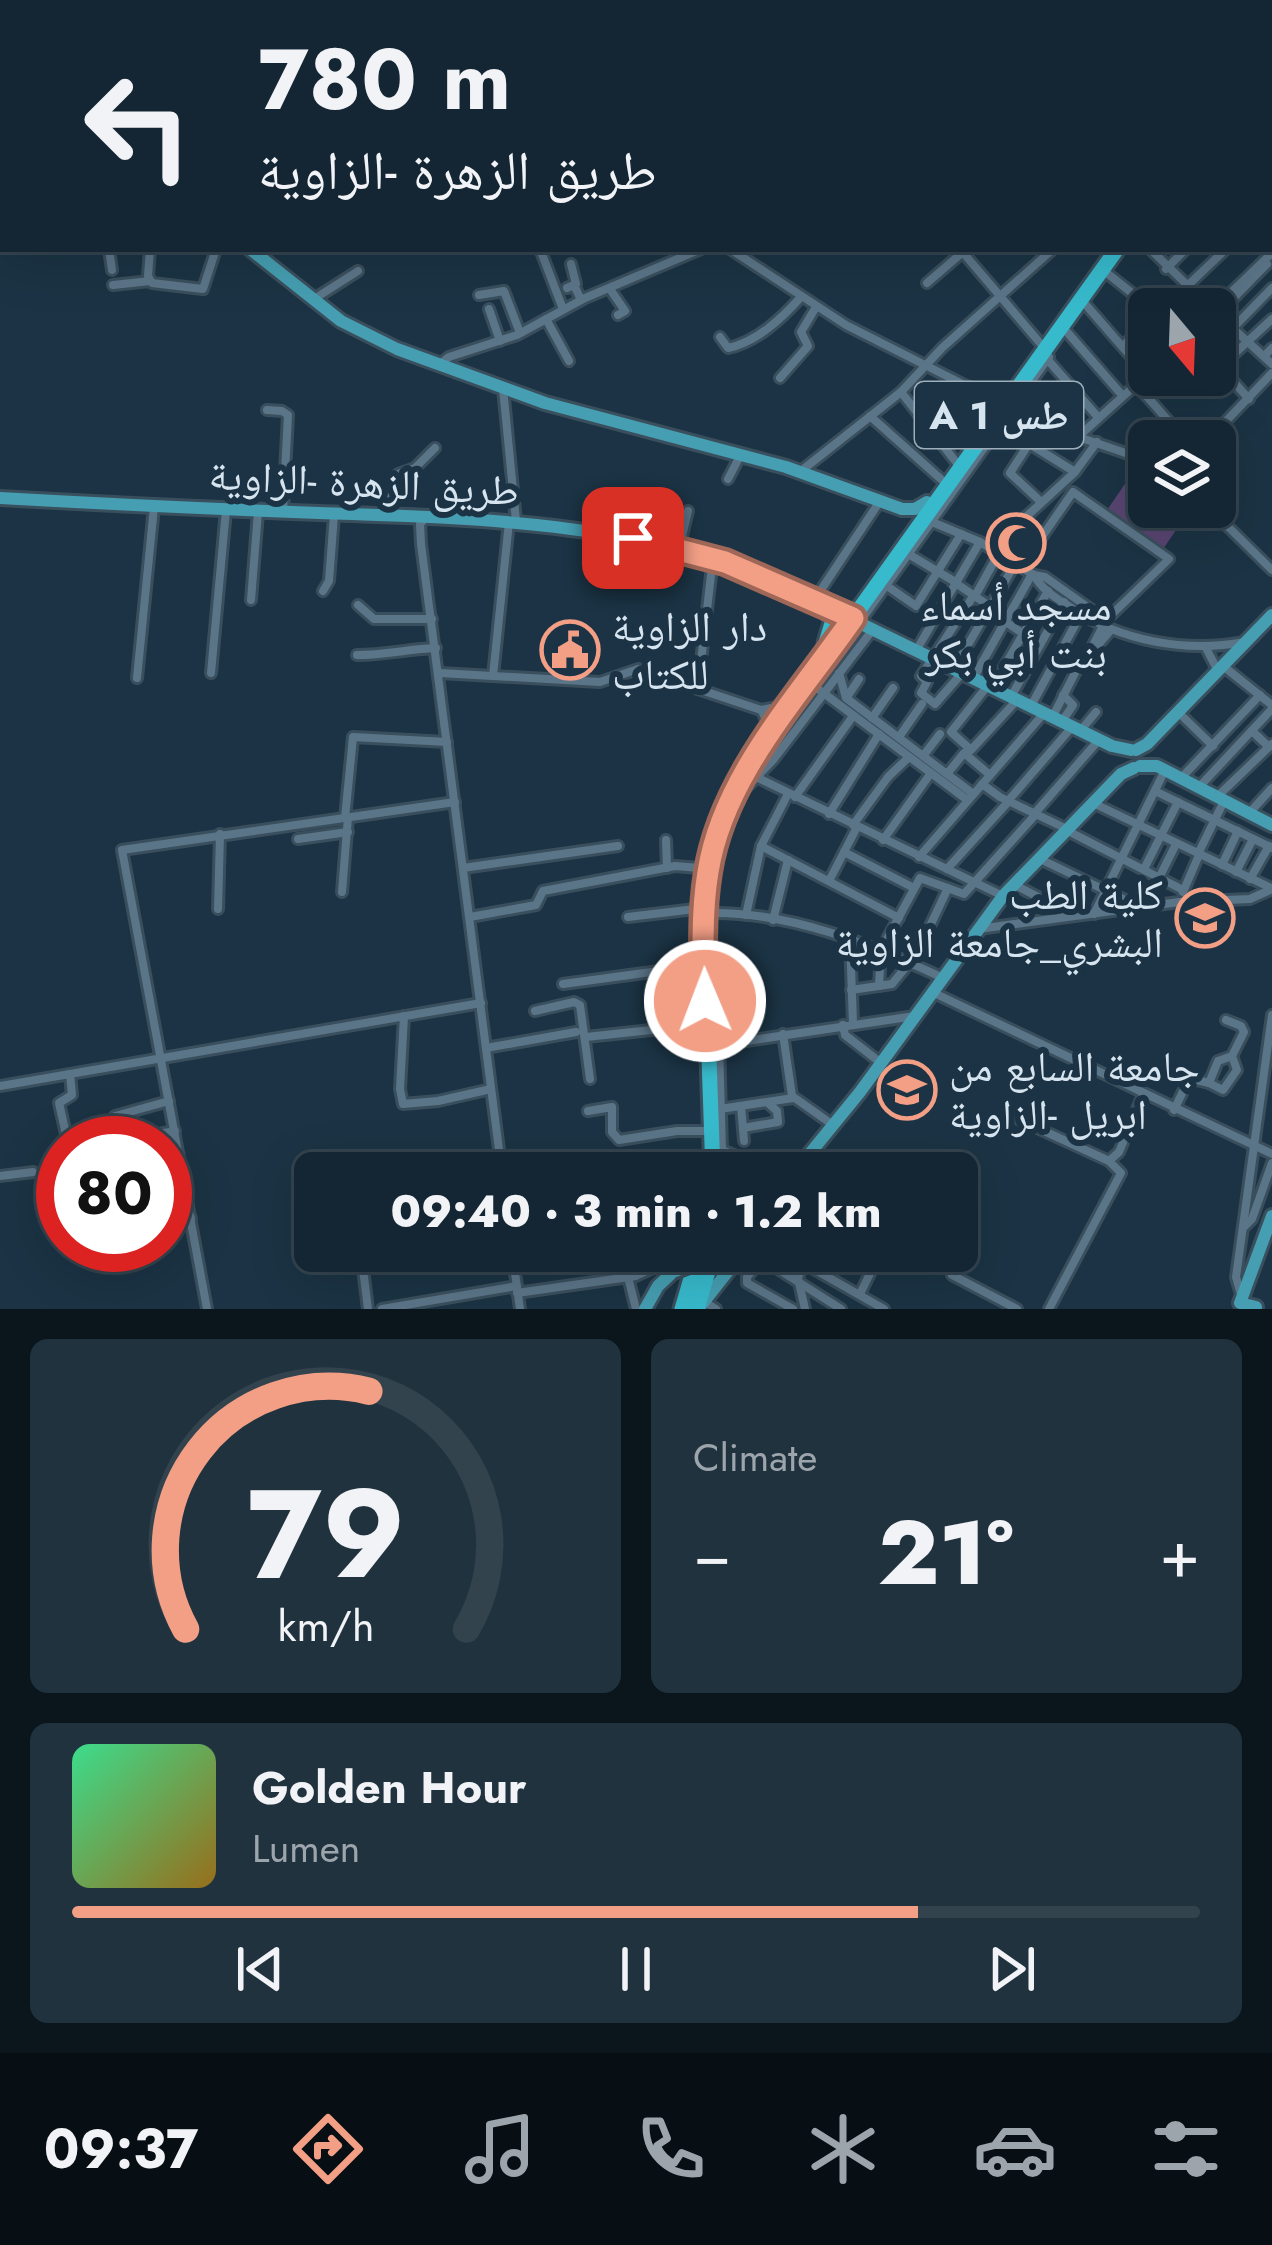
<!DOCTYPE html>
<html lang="en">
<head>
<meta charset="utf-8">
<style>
	:root { --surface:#142633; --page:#21323f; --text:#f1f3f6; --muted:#9da5ac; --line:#33434e; --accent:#f39f86 }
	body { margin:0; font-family:Jost,"Noto Naskh Arabic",sans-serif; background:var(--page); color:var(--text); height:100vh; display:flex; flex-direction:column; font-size:45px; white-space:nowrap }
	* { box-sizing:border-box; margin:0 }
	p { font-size:39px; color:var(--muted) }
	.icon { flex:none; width:66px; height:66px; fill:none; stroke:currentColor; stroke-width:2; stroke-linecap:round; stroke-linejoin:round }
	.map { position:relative; height:1309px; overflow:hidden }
	.details { display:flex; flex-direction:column; gap:30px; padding:30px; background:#0b151c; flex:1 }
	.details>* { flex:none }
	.guide { position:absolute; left:0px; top:0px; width:1272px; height:252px; box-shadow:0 12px 48px #0002,0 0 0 3px var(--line); background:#142633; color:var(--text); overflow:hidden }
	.needle { width:78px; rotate:161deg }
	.fabs { position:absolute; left:1128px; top:288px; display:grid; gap:24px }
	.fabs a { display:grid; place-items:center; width:108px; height:108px; border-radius:18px; background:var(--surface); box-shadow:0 12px 48px #0002,0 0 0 3px var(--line); font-size:60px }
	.speed { position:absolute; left:36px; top:1116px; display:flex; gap:24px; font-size:60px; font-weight:700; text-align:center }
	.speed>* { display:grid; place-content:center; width:156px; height:156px; border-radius:50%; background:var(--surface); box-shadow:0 12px 48px #0002,0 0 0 3px var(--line); line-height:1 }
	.speed .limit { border:18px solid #d22; background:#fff; color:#111 }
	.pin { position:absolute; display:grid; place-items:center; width:102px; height:102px; color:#fff; margin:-51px; border-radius:24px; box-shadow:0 6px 18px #0006 }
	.me { position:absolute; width:132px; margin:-66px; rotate:359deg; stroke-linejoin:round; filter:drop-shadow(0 0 9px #0008) }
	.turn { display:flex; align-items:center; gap:42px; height:252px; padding:0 60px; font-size:54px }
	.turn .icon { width:156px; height:156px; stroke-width:2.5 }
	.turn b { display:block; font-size:84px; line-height:102px }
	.big { font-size:90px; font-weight:800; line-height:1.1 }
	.details .card { flex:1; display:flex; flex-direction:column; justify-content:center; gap:18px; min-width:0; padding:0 42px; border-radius:18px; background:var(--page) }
	.details .dial { align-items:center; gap:0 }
	.dial svg { height:312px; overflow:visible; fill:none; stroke:var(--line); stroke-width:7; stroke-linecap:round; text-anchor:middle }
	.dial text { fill:var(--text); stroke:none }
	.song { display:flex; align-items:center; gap:36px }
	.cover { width:144px; height:144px; border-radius:18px; background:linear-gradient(135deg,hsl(150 70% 55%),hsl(40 70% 35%)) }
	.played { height:12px; border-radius:6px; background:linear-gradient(90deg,var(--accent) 75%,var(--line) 75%) }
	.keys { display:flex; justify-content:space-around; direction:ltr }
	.heat { display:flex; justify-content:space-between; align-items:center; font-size:66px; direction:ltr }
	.details .tiles { flex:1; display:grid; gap:30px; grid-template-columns:1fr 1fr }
	.card:last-child { grid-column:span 2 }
	.trip { position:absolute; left:294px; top:1152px; width:684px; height:120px; border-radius:18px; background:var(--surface); box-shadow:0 12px 48px #0002,0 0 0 3px var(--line); font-weight:800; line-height:120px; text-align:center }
	.tab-bar { display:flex; height:192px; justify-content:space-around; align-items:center; background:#080f14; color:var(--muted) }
	.tab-bar .icon { width:84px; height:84px }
	.tab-bar .active { color:var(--accent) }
	.tab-bar b { font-size:54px; color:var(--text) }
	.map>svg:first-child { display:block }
	.grass { fill:#584571 }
	.park { fill:url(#park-dots) }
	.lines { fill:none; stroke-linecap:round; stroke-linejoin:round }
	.minor-casing { stroke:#3a4f5d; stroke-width:14 }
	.major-casing { stroke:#3a4f5d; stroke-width:18 }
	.highway-casing { stroke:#3a4f5d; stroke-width:21 }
	.minor { stroke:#5b7588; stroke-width:8 }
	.major { stroke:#459eb1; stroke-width:12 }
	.highway { stroke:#37bacc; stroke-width:15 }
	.major-bridge-casing { stroke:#3a4f5d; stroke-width:18; stroke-linecap:butt }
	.major-bridge { stroke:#459eb1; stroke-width:12 }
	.route-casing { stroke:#9e6757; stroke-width:30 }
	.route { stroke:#f39f86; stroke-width:21 }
	.labels { text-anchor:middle; stroke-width:12; stroke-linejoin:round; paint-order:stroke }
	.shield { fill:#1b3344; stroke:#9eafbc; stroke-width:3 }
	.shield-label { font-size:39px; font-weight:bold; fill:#d6e4ef }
	.street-label { font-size:42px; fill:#d6e4ef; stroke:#1b3344 }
	.poi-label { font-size:42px; fill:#d6e4ef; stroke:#1b3344; text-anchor:start }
</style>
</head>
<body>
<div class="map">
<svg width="1272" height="1309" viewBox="0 0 1272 1309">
	<defs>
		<pattern id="park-dots" width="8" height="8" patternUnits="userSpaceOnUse" patternTransform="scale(3)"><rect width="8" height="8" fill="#584571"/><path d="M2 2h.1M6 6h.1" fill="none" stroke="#6f6086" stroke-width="1.8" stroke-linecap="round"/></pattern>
	</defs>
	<rect width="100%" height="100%" fill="#1b3344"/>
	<path class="grass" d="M1129,478L1149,492V507H1170L1185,517L1161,552L1105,513Z"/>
	<path class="park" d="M851,626L867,634L821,688L814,683Z"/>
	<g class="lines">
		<defs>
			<g id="minor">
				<path d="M88,0L89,3"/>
				<path d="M293,0L295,3"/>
				<path d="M427,0L429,3"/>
				<path d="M489,0L491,3"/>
				<path d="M761,0L763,3"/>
				<path d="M918,0L921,3"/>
				<path d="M1133,0L1134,3"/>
				<path d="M387,3L391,0"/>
				<path d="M542,3L544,0"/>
				<path d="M905,3L909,0"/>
				<path d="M963,3L967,0"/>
				<path d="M1185,3L1191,0"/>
				<path d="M1269,10L1272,6"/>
				<path d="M1269,34L1272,39"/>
				<path d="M0,39L3,42"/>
				<path d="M1269,88L1272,86"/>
				<path d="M1269,141L1272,139"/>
				<path d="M1269,173L1272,172"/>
				<path d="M1269,206L1272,203"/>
				<path d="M1269,231L1272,235"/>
				<path d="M109,249L112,270"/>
				<path d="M150,249L148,276L152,283L203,289L216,249"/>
				<path d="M540,249L563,309"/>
				<path d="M730,249L846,325L998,402"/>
				<path d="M960,249L1040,343"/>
				<path d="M1150,249L1212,309"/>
				<path d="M571,264L576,284L567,288L574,285L581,300"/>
				<path d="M1166,269L1186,249"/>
				<path d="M1108,274L1152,309"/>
				<path d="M927,283L963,252"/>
				<path d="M113,285L150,281"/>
				<path d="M610,289L625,311L618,315"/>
				<path d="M479,295L504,291L520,333"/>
				<path d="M314,299L358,271"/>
				<path d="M1086,305L1147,375"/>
				<path d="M489,309L500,341"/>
				<path d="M1163,309L1226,249"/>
				<path d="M1214,309L1272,253"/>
				<path d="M1215,312L1272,364"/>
				<path d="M1218,314L1267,264"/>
				<path d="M546,319L569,361"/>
				<path d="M1233,328L1272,288"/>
				<path d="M1067,332L1122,395"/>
				<path d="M1137,332L1149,343"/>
				<path d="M720,337L728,348C757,342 782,318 801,297"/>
				<path d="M1123,346L1149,321"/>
				<path d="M1264,356L1272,348"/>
				<path d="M1047,359L1097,416"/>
				<path d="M1215,361L1249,399"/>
				<path d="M440,364L449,357L517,335L585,298L701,249"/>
				<path d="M1220,367L1272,319"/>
				<path d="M780,378L808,346L801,332L816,307"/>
				<path d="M1136,384L1186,441"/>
				<path d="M503,388L516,521"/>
				<path d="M901,392L956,462"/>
				<path d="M1014,409L1064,432L1149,461"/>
				<path d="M267,410L282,411L288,415L283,511"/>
				<path d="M870,416L943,481"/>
				<path d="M1046,423L1072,388"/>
				<path d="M936,436L970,387"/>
				<path d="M1079,436L1149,373"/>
				<path d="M1207,441L1272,373"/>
				<path d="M1028,443L1075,472"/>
				<path d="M801,471L901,392L942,348L1053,249"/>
				<path d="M728,479L740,456"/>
				<path d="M1040,501L1010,473L1043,422"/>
				<path d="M1208,507L1272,570"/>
				<path d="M385,514L398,474L415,468L435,448"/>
				<path d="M426,518L420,524L421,544L502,1173"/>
				<path d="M633,521L646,524L648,541"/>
				<path d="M932,522L980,542L1034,575L1045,577L1106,620"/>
				<path d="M992,548L1075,472L1097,442"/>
				<path d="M679,549L688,511"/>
				<path d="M910,555L957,583"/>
				<path d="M1021,567L1073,492L1169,559L1106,620L1088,655"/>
				<path d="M1034,575C1042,590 1056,598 1070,607C1120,641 1185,653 1245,642"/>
				<path d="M957,584L991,607"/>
				<path d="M887,586L916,606L961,534"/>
				<path d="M323,591L329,581L334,515"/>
				<path d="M975,596L999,553"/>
				<path d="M815,599L880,501"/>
				<path d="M251,600L258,512"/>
				<path d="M358,605L374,619H432"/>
				<path d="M865,615L1049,357"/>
				<path d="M1006,622L1040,645"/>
				<path d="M1206,648L1218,671"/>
				<path d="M917,649L980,542"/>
				<path d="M357,655C385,655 409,649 436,648"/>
				<path d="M1056,658L1076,671"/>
				<path d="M701,661L713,558"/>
				<path d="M1223,666L1272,705"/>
				<path d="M955,667L1015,564"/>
				<path d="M963,672L935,704L921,693L927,682L921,676L974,595"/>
				<path d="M211,673L226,510"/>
				<path d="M440,673L600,682L638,669L761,710L781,706"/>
				<path d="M839,673L846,698L972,793"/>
				<path d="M493,676L509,522"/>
				<path d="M974,677L1032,574"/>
				<path d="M137,678L154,507"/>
				<path d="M810,683L966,799"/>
				<path d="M989,684L951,732L971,750L1018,699"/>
				<path d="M993,686L1048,591"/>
				<path d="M1012,695L1064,602"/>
				<path d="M847,697L859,679"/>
				<path d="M1032,704L1081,614"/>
				<path d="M762,711L768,725"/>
				<path d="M1054,714L1076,671L1110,631"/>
				<path d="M1180,714L1213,746"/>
				<path d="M872,718L893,688"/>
				<path d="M1063,720L1073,705L1063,695"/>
				<path d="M1081,730L1096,712"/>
				<path d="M1252,731L1269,747"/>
				<path d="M899,737L922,704"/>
				<path d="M923,756L940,734"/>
				<path d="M947,774L964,753L990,775"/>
				<path d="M1183,776L1260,695"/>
				<path d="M756,777L1003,896"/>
				<path d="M982,784L1000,797L1067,829"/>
				<path d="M1201,785L1272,709"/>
				<path d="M1155,791L1272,848"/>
				<path d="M1220,794L1272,744"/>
				<path d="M795,797L853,716"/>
				<path d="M1008,801L1072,727"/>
				<path d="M1093,803L1271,888"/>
				<path d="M1252,810L1272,788"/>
				<path d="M1035,813L1098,741"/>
				<path d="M829,814L879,734"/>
				<path d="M345,818L353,737L447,742"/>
				<path d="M729,820L745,789L773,760L874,628"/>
				<path d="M853,825L888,777L909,757"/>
				<path d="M1068,831L1183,890"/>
				<path d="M298,839L348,832"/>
				<path d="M666,840L667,868"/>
				<path d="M883,840L931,773"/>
				<path d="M761,846L899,918"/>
				<path d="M844,852L914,888"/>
				<path d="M1198,854L1224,801"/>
				<path d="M919,857L1045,712"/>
				<path d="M1040,859L1140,907"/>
				<path d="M1222,865L1238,831"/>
				<path d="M463,868L618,846"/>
				<path d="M947,869L1009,801"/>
				<path d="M1144,869L1178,802"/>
				<path d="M1236,872L1253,839"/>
				<path d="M1160,876L1176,844"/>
				<path d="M1250,879L1269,846"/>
				<path d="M829,881L857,827"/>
				<path d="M1015,885L1071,914"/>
				<path d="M342,892L348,817"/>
				<path d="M1183,892L1199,855"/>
				<path d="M218,909L220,834"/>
				<path d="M711,913C791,912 870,944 941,977"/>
				<path d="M1094,914L1165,770"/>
				<path d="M746,915L761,846L788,794"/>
				<path d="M470,917L536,905L543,891L675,866L700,868"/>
				<path d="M628,917L695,909"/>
				<path d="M773,920L788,860"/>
				<path d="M978,929L1179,902L1250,899L1272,889"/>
				<path d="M850,937L853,1024"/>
				<path d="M912,964L948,888"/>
				<path d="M563,984L696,966"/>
				<path d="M879,986L881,950L920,878L964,894L1036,814"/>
				<path d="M851,990L892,984L910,962"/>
				<path d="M932,992L1272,1154"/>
				<path d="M535,1011L574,1002L580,1005L590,1079"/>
				<path d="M404,1016L400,1089L403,1104L438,1101L491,1089"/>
				<path d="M843,1025L845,1035L881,1063"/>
				<path d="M783,1034L792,1096L833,1125"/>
				<path d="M586,1037L698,1025"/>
				<path d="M486,1048L576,1032"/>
				<path d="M1209,1083L1223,1090L1237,1070L1232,1056"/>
				<path d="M0,1086L481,1003"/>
				<path d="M741,1106L744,1141"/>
				<path d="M720,1109L793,1098"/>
				<path d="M1174,1110L1187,1083L1197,1080L1209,1083L1218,1061L1232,1056L1244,1032L1241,1026L1226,1020"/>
				<path d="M588,1111L612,1107V1132L619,1140L677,1131H703"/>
				<path d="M115,1116L169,1101"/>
				<path d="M1018,1119L1109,1161L1119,1152L1143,1095"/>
				<path d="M743,1128L778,1122L777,1111L768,1103"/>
				<path d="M116,1142L175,1131"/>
				<path d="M68,1143L59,1103L72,1095L70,1074"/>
				<path d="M777,1173L722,1150L719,1045L915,1016"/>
				<path d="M0,1176L33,1172"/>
				<path d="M165,1181L185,1178"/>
				<path d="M165,1222L191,1218"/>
				<path d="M1245,1226L1252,1219L1272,1163"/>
				<path d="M52,1232L63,1231"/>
				<path d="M512,1251L520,1309"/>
				<path d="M782,1251L884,1309"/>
				<path d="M653,1252L692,1251"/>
				<path d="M803,1263L798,1278L805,1309"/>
				<path d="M952,1275L1017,1309"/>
				<path d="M628,1277L636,1309"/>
				<path d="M517,1293L636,1276L651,1269L653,1251"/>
				<path d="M860,1294L881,1251"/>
				<path d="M1242,1298L1236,1277L1272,1015"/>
				<path d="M705,1302L716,1309"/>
				<path d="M207,1309L122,850L455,802"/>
				<path d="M368,1309L363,1269L481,1251"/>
				<path d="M382,1309L517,1286"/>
				<path d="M793,1309L747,1283V1277L762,1259L841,1309"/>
				<path d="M1049,1309L1121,1173L1109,1161"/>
			</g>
			<g id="major">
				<path d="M0,162L3,163"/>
				<path d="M250,249L341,321L397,349L545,403L786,467L902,509H915L927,502"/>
				<path d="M0,498C106,504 213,509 319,513C472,518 623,521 767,578L1112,746L1131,750"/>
				<path d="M1136,750L1147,744L1272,615"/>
				<path d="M1140,766H1157L1272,825"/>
				<path d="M794,1173L860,1092L1003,896L1121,774L1134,768"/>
				<path d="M1256,1307L1240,1303L1272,1216"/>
				<path d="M699,1308L744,1251"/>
				<path d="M645,1309L658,1286L673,1272"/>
			</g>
			<g id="highway">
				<path d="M1269,79L1272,77"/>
				<path d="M822,603L833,620L826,643"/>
				<path d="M713,1173L704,914L711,855L726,808L746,772L853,618L1117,249"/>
				<path d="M682,1309L699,1251"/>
				<path d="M697,1309L714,1251"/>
			</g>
		</defs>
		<use href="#minor" class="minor-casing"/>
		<use href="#major" class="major-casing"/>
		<use href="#highway" class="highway-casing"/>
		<use href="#minor" class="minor"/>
		<use href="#major" class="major"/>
		<use href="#highway" class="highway"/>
		<defs>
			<path id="major-bridge" d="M673,1272L729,1251"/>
		</defs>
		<use href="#major-bridge" class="major-bridge-casing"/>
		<use href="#major-bridge" class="major-bridge"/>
	</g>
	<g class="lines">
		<defs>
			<path id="route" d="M633,538L725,562L853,618C799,696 723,776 708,872C701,914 703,958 705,1001"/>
		</defs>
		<use href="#route" class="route-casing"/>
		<use href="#route" class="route"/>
	</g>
	<defs>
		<symbol id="mosque-ring" viewBox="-11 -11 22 22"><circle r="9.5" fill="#1b3344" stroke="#f39f86" stroke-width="1.5"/><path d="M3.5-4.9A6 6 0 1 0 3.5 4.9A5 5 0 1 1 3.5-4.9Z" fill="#f39f86"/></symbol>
		<symbol id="civic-ring" viewBox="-11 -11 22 22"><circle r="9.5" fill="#1b3344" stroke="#f39f86" stroke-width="1.5"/><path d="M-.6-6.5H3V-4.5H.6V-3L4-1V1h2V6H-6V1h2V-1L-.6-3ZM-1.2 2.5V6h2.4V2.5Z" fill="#f39f86"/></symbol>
		<symbol id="university-ring" viewBox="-11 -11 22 22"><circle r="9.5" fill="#1b3344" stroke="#f39f86" stroke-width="1.5"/><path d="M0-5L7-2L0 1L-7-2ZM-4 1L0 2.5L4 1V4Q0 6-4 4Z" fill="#f39f86"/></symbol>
	</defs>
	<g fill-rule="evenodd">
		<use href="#mosque-ring" x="983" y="510" width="66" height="66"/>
		<use href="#civic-ring" x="537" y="617" width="66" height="66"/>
		<use href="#university-ring" x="1172" y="885" width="66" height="66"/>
		<use href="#university-ring" x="874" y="1057" width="66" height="66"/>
	</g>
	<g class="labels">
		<rect class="shield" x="915" y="382" width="168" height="66" rx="9"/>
		<g class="shield-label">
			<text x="999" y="429">A 1 طس</text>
		</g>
		<g class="street-label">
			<text transform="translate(364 482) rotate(3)" y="15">طريق الزهرة -الزاوية</text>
		</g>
		<g class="poi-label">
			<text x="1016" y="620" text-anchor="middle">مسجد أسماء<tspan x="1016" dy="48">بنت أبي بكر</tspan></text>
			<text x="612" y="641">دار الزاوية<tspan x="612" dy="48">للكتاب</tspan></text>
			<text x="1163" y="909" text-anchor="end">كلية الطب<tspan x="1163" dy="48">البشري_جامعة الزاوية</tspan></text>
			<text x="949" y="1081">جامعة السابع من<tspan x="949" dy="48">ابريل -الزاوية</tspan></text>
		</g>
	</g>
</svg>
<div class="fabs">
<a><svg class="needle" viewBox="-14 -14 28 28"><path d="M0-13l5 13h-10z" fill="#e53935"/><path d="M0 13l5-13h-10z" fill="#9da5ac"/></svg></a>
<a><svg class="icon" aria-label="layers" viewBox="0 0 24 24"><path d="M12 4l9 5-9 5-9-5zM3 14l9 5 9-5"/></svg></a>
</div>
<div class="speed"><div class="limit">80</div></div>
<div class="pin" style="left:633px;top:538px;background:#d93025"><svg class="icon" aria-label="arrive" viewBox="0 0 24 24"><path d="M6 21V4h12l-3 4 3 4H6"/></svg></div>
<svg class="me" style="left:705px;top:1001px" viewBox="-20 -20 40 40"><circle r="17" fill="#f39f86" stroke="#fff" stroke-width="3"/><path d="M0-11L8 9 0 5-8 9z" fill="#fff"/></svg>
<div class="trip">09:40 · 3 min · 1.2 km</div>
<div class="guide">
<div class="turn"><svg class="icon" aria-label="left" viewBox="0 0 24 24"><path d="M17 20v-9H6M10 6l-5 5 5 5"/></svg><div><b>780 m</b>طريق الزهرة -الزاوية</div></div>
</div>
</div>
<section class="details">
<div class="tiles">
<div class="card dial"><svg viewBox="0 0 100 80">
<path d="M14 69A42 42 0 1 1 86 69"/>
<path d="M14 69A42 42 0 0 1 61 8" stroke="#f39f86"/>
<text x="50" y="56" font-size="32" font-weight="700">79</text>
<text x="50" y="72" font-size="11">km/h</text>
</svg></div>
<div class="card"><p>Climate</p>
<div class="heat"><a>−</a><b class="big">21°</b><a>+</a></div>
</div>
<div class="card">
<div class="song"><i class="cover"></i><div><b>Golden Hour</b><p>Lumen</p></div></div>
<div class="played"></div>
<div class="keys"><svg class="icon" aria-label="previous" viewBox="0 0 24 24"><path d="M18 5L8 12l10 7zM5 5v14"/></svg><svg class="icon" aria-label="pause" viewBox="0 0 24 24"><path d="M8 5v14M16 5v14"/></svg><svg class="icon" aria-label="next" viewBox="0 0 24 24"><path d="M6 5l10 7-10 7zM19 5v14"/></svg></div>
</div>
</div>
</section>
<nav class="tab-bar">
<b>09:37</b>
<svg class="icon active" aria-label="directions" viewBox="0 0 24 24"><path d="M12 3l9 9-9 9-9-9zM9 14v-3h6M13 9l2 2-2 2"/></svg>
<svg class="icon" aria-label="music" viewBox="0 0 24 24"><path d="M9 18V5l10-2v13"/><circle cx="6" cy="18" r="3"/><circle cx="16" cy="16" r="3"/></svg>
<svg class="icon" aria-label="phone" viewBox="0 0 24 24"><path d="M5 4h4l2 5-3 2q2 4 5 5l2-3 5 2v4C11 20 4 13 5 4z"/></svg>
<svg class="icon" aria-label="climate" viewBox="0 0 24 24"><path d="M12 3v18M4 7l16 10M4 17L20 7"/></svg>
<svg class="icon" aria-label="car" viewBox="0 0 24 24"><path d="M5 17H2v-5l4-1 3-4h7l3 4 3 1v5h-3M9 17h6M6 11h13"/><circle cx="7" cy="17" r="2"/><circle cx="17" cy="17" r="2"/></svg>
<svg class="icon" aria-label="filters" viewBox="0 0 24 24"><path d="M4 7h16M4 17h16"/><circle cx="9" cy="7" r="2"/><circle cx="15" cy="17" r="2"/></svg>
</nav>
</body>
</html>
